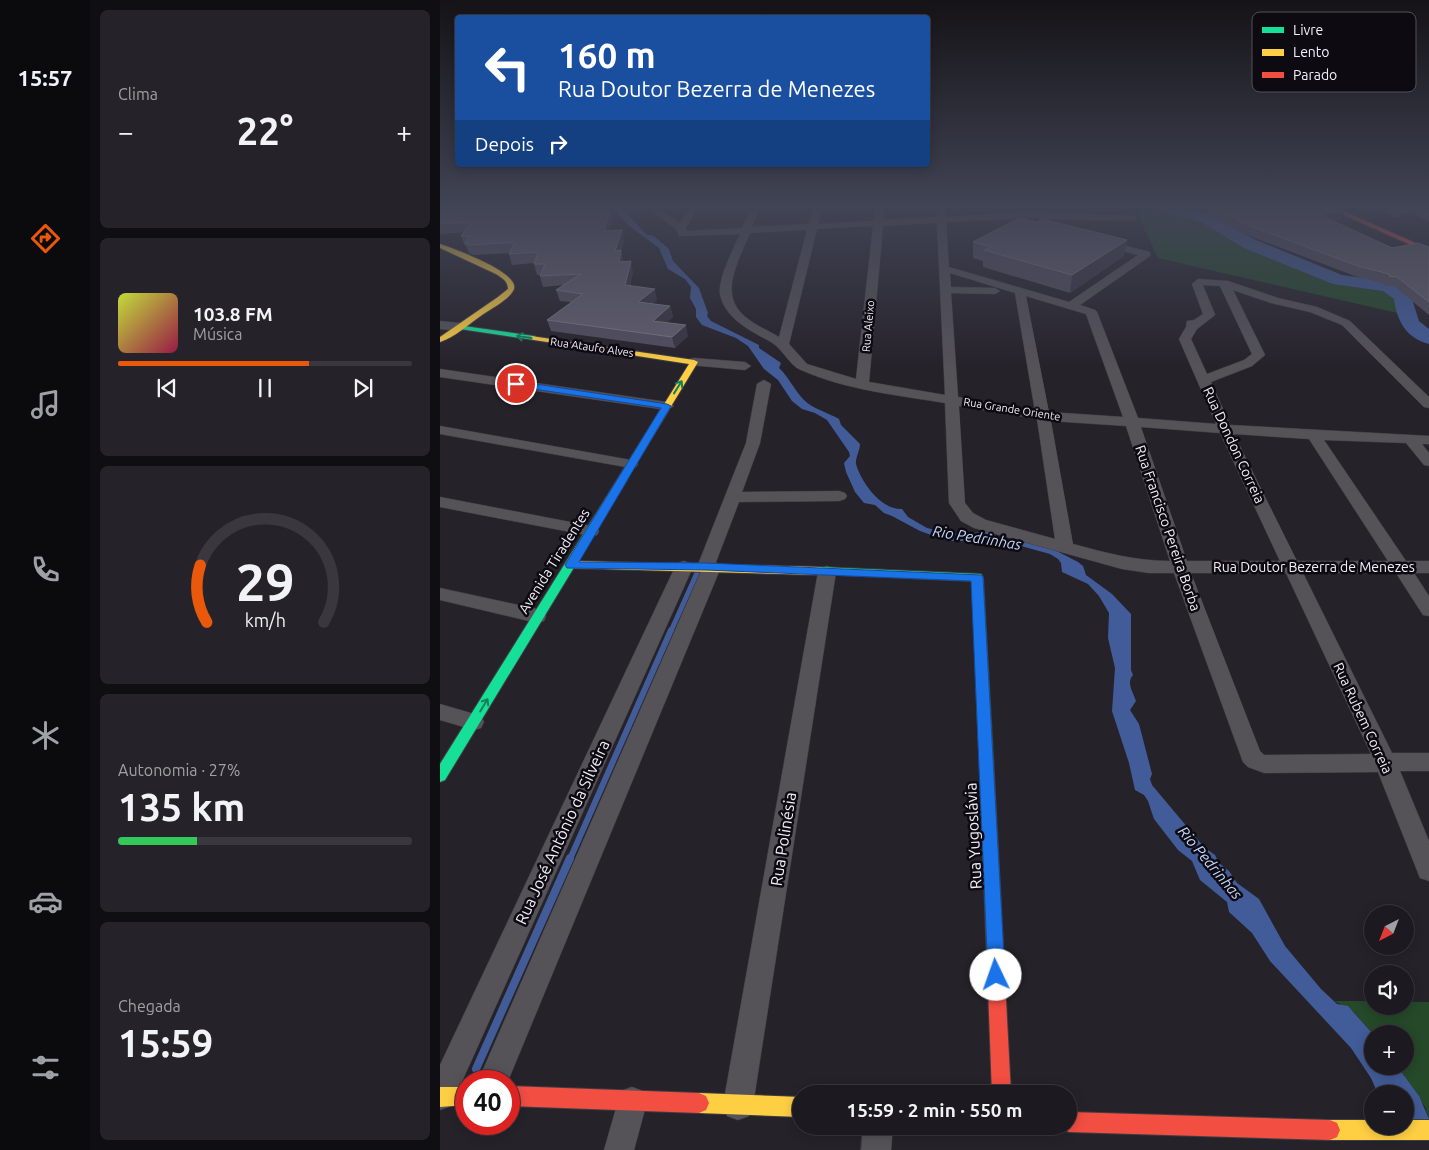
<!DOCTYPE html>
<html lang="pt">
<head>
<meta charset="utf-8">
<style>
	:root { --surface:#1c1a20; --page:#252329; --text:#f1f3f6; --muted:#a0a1a5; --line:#3a383e; --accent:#ea580c }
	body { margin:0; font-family:Ubuntu,sans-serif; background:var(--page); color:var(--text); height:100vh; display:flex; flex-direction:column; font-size:19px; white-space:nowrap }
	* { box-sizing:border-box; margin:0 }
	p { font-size:16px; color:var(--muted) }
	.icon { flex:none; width:28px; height:28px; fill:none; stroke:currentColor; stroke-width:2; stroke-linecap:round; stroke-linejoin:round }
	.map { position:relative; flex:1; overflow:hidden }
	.sheet { display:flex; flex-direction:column; gap:10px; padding:10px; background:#0f0e12; width:350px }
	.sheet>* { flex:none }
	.guide { position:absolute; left:15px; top:15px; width:475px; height:152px; border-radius:5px; box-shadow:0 2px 12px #0003,0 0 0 1px var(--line); background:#1a4fa0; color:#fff; overflow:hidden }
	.needle { width:32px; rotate:222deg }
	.fabs { position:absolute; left:924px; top:905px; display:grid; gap:10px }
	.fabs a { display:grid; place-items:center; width:50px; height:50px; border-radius:50%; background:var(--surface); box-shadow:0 2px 12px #0003,0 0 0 1px var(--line); font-size:25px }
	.speed { position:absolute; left:15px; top:1070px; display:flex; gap:10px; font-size:25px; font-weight:700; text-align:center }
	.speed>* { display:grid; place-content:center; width:65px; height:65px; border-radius:50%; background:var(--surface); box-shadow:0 2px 12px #0003,0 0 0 1px var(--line); line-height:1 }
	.speed .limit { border:8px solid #d22; background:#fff; color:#111 }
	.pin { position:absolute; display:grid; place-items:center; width:42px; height:42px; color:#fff; margin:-21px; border:2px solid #fff; border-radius:50%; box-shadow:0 1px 5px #0007 }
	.me { position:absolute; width:55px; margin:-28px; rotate:357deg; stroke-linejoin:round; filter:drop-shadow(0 0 4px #0008) }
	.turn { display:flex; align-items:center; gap:18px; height:105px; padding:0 20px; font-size:22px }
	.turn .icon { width:65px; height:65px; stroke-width:2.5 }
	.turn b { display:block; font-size:35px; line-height:42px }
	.then { display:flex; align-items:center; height:48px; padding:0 20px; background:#0003; gap:10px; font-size:19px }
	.big { font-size:38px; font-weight:700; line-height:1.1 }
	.sheet .tile { flex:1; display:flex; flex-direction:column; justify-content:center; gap:8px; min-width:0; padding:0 18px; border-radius:8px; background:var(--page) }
	.sheet .dial { align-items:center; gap:0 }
	.dial svg { height:130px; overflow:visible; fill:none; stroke:var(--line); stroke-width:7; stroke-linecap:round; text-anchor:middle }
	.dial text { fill:var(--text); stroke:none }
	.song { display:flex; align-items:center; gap:15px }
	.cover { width:60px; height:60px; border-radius:8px; background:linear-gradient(135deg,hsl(70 70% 55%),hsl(340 70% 35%)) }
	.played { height:5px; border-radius:2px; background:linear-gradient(90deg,var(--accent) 65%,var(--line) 65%) }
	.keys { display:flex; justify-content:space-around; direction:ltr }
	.heat { display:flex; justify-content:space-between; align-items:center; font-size:28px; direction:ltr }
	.charge { height:8px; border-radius:4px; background:linear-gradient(90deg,#34c759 27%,var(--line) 0) }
	.trip { position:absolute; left:352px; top:1085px; width:285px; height:50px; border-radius:25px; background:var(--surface); box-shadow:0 2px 12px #0003,0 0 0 1px var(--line); font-weight:700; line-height:50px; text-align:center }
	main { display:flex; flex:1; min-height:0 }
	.tab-bar { display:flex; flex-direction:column; width:90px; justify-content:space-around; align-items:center; background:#0b0a0d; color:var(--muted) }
	.tab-bar .icon { width:35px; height:35px }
	.tab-bar .selected { color:var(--accent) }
	.tab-bar b { font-size:22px; color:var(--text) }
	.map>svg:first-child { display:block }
	.green { fill:#254929 }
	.water { fill:#425c99 }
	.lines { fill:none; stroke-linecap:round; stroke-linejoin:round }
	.stream-far3 { stroke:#425c99; stroke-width:3 }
	.stream-far2 { stroke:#425c99; stroke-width:5 }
	.stream-far1 { stroke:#425c99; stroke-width:6 }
	.stream { stroke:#425c99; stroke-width:8 }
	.river { fill:#425c99; fill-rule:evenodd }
	.street-casing { stroke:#403d45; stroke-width:1 }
	.fast-casing { stroke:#403d45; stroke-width:2 }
	.slow-casing { stroke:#403d45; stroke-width:2 }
	.jam-casing { stroke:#403d45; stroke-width:2 }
	.street { fill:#555258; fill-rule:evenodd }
	.fast { fill:#16e098; fill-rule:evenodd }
	.slow { fill:#ffcf43; fill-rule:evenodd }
	.jam { fill:#f24e42; fill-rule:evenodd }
	.wall { fill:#524e5f }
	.shaded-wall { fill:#393543 }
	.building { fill:#635f6f; stroke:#7a7685 }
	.oneway { stroke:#12805b }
	.route { fill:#1a73e8; stroke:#114b97 }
	.labels { text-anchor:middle; stroke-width:5; stroke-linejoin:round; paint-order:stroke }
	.far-street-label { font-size:11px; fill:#f3effa; stroke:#0d0a11 }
	.street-label { font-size:14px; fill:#f3effa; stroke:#0d0a11 }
	.water-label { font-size:15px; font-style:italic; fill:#c4d7fc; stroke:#0d0a11 }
	.near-street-label { font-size:16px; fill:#f3effa; stroke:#0d0a11 }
	.key { fill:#0d0a11; stroke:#524f57; stroke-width:1 }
	.key-label { font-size:14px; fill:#f3effa }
</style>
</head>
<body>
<main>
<nav class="tab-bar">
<b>15:57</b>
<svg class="icon selected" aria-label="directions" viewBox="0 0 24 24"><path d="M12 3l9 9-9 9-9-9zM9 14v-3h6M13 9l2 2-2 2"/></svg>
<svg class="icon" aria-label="music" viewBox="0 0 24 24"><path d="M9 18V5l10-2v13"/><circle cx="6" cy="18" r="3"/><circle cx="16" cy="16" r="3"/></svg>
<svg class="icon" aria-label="phone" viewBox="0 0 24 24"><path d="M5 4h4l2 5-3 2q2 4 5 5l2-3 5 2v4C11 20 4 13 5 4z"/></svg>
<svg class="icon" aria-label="climate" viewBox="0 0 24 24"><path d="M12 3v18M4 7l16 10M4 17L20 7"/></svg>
<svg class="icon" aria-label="car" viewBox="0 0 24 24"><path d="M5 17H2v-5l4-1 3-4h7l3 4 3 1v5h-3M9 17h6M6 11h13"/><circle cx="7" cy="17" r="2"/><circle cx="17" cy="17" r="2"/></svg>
<svg class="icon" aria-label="filters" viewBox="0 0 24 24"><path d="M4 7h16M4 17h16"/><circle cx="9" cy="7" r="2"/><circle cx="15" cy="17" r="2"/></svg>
</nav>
<section class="sheet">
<div class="tile"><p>Clima</p>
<div class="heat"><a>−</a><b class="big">22°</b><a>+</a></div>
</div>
<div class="tile">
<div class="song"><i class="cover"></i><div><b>103.8 FM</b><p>Música</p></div></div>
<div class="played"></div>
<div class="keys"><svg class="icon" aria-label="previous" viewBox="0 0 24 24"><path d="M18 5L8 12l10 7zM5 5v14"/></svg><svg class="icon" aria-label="pause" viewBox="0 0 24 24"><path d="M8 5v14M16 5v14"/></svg><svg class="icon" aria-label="next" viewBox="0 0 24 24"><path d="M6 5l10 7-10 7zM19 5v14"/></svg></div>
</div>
<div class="tile dial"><svg viewBox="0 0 100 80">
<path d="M14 69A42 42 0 1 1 86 69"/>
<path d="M14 69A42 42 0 0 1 10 34" stroke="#ea580c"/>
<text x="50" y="56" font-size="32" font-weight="700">29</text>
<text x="50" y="72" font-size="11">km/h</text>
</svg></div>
<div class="tile"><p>Autonomia · 27%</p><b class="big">135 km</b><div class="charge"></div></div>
<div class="tile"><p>Chegada</p><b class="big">15:59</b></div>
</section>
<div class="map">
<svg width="989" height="1150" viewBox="0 0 989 1150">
	<rect width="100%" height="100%" fill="#26222a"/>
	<g class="green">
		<path d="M727,209L767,219L810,244L877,272L910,282L948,286L963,297L966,315L718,258L699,217L702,212L720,213Z"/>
		<path d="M894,1001H932V1006H965V1002H989V1119L985,1107L962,1073L961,1066H965V1034H933L913,1011Z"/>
	</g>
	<path class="water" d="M172,207H181L206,234L214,236L229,249L233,261L259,288L268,313L267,316L271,321L319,345V348L341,363L339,368C349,377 354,390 364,400C371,408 389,413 399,419L401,425L420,444C420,450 415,459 416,464C421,482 441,510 462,509L468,517L487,528L509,533L527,534L546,531L561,538L609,547L638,562L643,566L646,575L672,594L691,614V670L693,675C686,683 693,692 696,701L690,710L699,724L712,774L710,779L712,785L764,847L775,855L779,863L789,871L797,883L819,899L845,946L881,989L897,1004L908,1006L933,1034L932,1066H961L962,1073L979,1096L989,1119L965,1126V1094H938L931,1078L911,1048L830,961L812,933L789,912L787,902L760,880L752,861L738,850L714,819L708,801L704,795L695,790L689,763L672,711L675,668L668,638L669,613L659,596L648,584L622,572L621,563L618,559L610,554L581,546L557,545L536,541H508L480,531L452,516L444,513L435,505L424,503L415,492L406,472L404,463L410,456L409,452L387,420L375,413L362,409L352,401L338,380L324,369L308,346L296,338L262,325L256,317V309L250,298L251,287L245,279L228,269L219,248L188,225Z"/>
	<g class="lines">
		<path class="stream-far3" d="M948,286L961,287"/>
		<path class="stream-far2" d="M231,631L257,573"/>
		<path class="stream-far1" d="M130,859L231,630"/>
		<path class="stream" d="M36,1069L130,858"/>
		<path class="river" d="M713,207H739L773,216L816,240L902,275L955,282L970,293L979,321L989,329V344C966,338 957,321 954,299L943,291L893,284L804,248L761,222L716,210Z"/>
		<defs>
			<g id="street">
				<path d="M206,207H216L240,223L250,207H258L246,228V231L302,228L311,207H319L312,227L369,224L374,207H382L378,224L434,221L436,207H444L443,220L497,217V207H505L506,217L586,212L696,216V220L693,221L586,218L506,222L509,267L629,302L698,255L660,245V241L663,240L710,252V256L640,305L655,310L657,312L698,418L776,424L739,339L746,327L747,321L754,320L763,314L752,284L758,279L788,281L838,298L877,307L910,321L989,397V408L984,407L902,325L870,312L831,303L793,290L825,355L812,366L771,382L790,425L989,436V444H982L989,453V466L984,465L966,443L884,440L966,561H989V573H974L989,596V616L983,615L956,573H863L952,753H989V771H960L989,841V881L980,878L938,772L824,773L808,767L803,762L734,573H709L682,569L534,528L521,521L509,503L505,403C457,395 406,390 361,370C350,366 343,349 331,342C311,331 285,319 280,294C278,278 293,250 300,234L239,236L236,229ZM497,223L505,395L429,382L443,226ZM433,226L416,379L367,364L349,344L377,229ZM367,230L339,337C329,331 317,326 308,319C276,296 299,261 310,233ZM510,273L575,293L595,411L518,397L511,293L555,294L560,291L555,288L511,287ZM763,285L780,286L812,354L804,360L767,374L751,339L757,329L775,315ZM586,296L646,314L683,417L609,412ZM519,406L597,419L615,539L546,520L533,513L525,503ZM611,421L686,426L730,561C696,561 666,553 633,544ZM701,427L780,433L840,561H747ZM794,434L869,439L948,561H857ZM751,573H846L931,754L824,755L820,751Z"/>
				<path d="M0,321L20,323L26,327L20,331L0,329Z"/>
				<path d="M254,358L305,362L311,366L305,370L250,365L248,362L250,359Z"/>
				<path d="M0,369L227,402L234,406L227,410L0,377Z"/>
				<path d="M324,380L331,384L320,443L302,492L399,491L405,493L407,496L405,499L399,501L299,502L276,562L281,567L68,1081H38L261,571L257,567L306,443L317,384Z"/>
				<path d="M0,426L191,460L196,461L198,464L196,467L191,468L0,434Z"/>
				<path d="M0,497L151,526L157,527L159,531L157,535L151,536L0,507Z"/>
				<path d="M244,561L250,563L253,567L11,1106L0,1110V1065L235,567L238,563Z"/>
				<path d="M387,566L393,568L396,572L313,1105L309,1116L298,1120L287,1116L283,1105L378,572L381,568Z"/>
				<path d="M0,588L97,609L104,611L106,616L104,621L97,623L0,600Z"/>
				<path d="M0,704L41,716L44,722L41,728L34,730L0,720Z"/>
				<path d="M192,1087L203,1091L207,1102L194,1150H164L181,1091Z"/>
				<path d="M423,1126H453L451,1150H421Z"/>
			</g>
			<g id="fast">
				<path d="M17,325L94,336L98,338L94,340L20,329H17Z"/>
				<path d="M182,477L187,480L5,780L0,782V764L177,480Z"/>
				<path d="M380,567L541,574L543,577L554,774L552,778L547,780L542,778L540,774L532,581L376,574L374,571L376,568Z"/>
			</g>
			<g id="slow">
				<path d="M0,244C12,248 85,274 73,291C67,301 52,308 42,315C29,324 15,337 0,342V337L58,297L68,289C68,281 62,278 56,274L0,248Z"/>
				<path d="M91,336L254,360L258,362L185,482L182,483L177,480L249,364L94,340L90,338Z"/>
				<path d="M131,561L380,567L386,571L380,575L127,568L125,565Z"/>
				<path d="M0,1087H26V1105L0,1107Z"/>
				<path d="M259,1093L361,1097V1117L259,1113L252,1110L249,1103L252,1096Z"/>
				<path d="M890,1120H932V1126H965V1120H989V1140H890L883,1137L880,1130L883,1123Z"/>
			</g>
			<g id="jam">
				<path d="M886,207H894L989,249V253Z"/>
				<path d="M547,768L552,770L554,774L571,1094H552L540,774L542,770Z"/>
				<path d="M69,1086L259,1093L266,1096L269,1103L266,1110L259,1113L69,1106Z"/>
				<path d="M629,1112L890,1120L897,1123L900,1130L897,1137L890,1140L629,1132L622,1129L621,1126H629Z"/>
			</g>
		</defs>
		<use href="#street" class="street-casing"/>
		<use href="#fast" class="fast-casing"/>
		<use href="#slow" class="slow-casing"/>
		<use href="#jam" class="jam-casing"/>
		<use href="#street" class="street"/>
		<use href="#fast" class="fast"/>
		<use href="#slow" class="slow"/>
		<use href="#jam" class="jam"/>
	</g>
	<g class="wall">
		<path d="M0,207H172L174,213L169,231L182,230L184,240L181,251L183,261L193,272L190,286L217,300L212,304L230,306L233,317L227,322L248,336L235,348L111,331L107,320L131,302L120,301L116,290L123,285L103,287L100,276L101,275H97L94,264V263L72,265L69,254L70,253L33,255L29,253L26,246H25L21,236L24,232L0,234Z"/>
		<path d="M769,207H896L901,220L894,221L952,248L989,247V315L954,286H946L945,284L915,276L810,236L767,214Z"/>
		<path d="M927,207H989V221L976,216L959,218Z"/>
		<path d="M533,242L684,256L630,293L543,267V261L533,258Z"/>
	</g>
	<g class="shaded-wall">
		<path d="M171,207H172L174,213L167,241L164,231Z"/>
		<path d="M977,210L976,216L959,218L961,213Z"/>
		<path d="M904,211L901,220L878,224L880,215Z"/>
		<path d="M182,230L184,240L181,251L183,261L181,272L175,251Z"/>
		<path d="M687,240L684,256L630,293L632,275Z"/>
		<path d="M191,261L193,272L188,296L185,285Z"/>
		<path d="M215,289L217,300L201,313L198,302Z"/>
		<path d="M230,306L233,317L216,332L213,321Z"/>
		<path d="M246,325L248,336L235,348L232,337Z"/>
	</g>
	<g class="building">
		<path d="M0,207H171L164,231L182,230L175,251L181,250L179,262L191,261L185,285L215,289L198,302L230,306L213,321L246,325L232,337L107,320L143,294L116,290L141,274L100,276L105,264H94L98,252L69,254L75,242L30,245L25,243L30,236H21L31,222L0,224Z"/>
		<path d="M773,207H896L904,211L880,215L952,248L978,243L989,247V302L957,277L949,276V274L918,266L813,227Z"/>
		<path d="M943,207H989V215L977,210L961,213Z"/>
		<path d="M579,218L597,222L602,219L687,240L632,275L544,250L551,247L533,242Z"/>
	</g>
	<defs><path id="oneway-shaft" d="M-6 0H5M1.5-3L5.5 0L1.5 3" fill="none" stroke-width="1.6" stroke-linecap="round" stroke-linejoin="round" transform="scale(1.25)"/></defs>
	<g class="oneway">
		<use href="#oneway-shaft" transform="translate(84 337) rotate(-172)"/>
		<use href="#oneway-shaft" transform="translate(238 387) rotate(-58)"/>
		<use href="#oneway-shaft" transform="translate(44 705) rotate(-59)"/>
	</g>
	<linearGradient id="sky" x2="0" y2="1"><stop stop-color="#151317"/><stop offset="0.56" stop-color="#414455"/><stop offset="1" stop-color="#414455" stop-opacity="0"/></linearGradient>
	<rect width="989" height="368" fill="url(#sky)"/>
	<path class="route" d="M76,381L227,404L231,406L139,562L266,563L541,575L543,577L565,975L563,981L556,983L550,981L548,975L531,581L266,570L127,568L125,565L221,408L73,386L71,384Z"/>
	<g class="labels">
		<g class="far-street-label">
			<text transform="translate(428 326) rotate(-85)" y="4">Rua Aleixo</text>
			<text transform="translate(152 347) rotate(8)" y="4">Rua Ataufo Alves</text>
			<text transform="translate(572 409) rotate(9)" y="4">Rua Grande Oriente</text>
		</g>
		<g class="street-label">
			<text transform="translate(794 445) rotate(65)" y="5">Rua Dondon Correia</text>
			<text transform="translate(728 528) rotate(71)" y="5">Rua Francisco Pereira Borba</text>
			<text transform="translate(114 561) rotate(-58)" y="5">Avenida Tiradentes</text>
			<text x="874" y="572">Rua Doutor Bezerra de Menezes</text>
			<text transform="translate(923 718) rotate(65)" y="5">Rua Rubem Correia</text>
		</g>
		<g class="water-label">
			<text transform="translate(537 538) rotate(9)" y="5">Rio Pedrinhas</text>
			<text transform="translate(770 863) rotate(50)" y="5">Rio Pedrinhas</text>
		</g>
		<g class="near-street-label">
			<text transform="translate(122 832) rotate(-65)" y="6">Rua José Antônio da Silveira</text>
			<text transform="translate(533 836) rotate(-93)" y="6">Rua Yugoslávia</text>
			<text transform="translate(343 839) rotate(-81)" y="6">Rua Polinésia</text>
		</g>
	</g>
	<rect x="812" y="12" width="164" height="80" rx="8" class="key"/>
	<rect x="822" y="27" width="22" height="6" fill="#16e098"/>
	<rect x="822" y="49" width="22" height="7" fill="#ffcf43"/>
	<rect x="822" y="72" width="22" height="6" fill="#f24e42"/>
	<g class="key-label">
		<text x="853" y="35">Livre</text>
		<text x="853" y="57">Lento</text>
		<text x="853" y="80">Parado</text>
	</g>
</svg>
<div class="fabs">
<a><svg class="needle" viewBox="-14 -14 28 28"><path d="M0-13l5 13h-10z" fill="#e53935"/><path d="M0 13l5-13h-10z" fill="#a0a1a5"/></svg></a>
<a><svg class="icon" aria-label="sound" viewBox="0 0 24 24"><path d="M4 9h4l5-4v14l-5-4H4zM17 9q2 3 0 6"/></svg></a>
<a>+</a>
<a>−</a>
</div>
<div class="speed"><div class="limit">40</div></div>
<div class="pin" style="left:76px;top:384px;background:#d93025"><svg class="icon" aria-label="arrive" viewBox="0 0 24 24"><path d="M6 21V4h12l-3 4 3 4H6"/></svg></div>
<svg class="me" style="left:556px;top:975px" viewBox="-20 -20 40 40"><circle r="19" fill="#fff"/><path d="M0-13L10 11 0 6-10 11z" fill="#1a73e8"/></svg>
<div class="trip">15:59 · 2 min · 550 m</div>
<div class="guide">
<div class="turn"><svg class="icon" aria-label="left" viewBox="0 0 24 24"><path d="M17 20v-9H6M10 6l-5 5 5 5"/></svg><div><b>160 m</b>Rua Doutor Bezerra de Menezes</div></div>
<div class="then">Depois<svg class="icon" aria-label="right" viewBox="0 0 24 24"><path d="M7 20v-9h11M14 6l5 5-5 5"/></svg></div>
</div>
</div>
</main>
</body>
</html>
